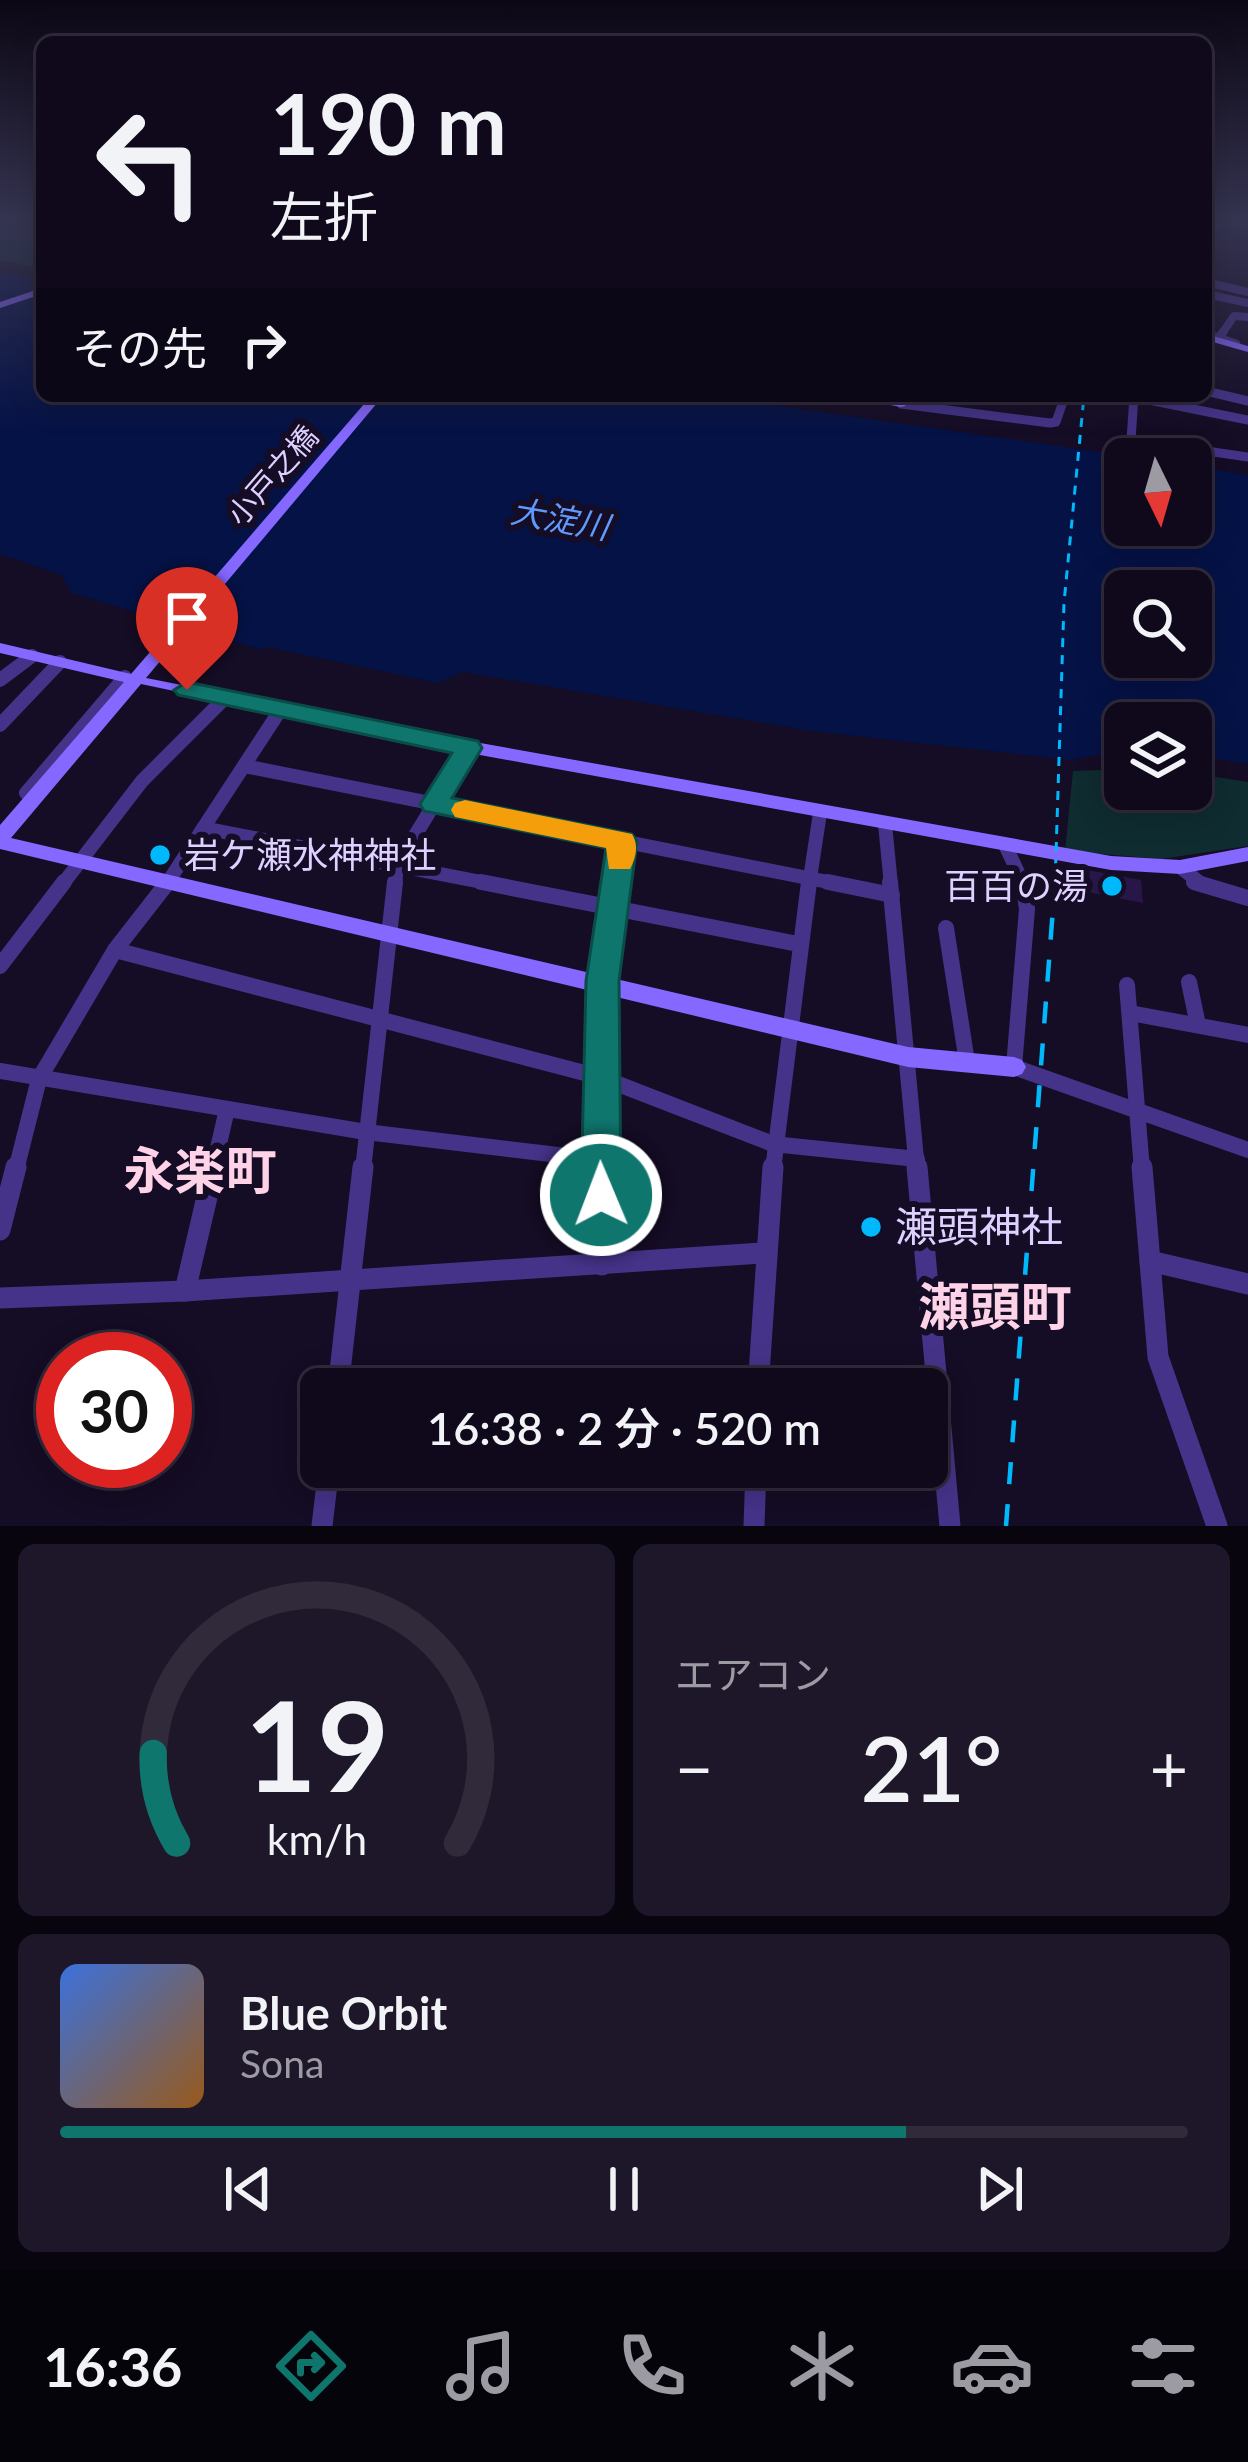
<!DOCTYPE html>
<html lang="ja">
<head>
<meta charset="utf-8">
<style>
	:root { --surface:#10091c; --page:#1e1729; --text:#f1f3f6; --muted:#9c9aa3; --line:#302a3b; --accent:#0f766e }
	body { margin:0; font-family:Lato,"Noto Sans JP",sans-serif; background:var(--page); color:var(--text); height:100vh; display:flex; flex-direction:column; font-size:45px; white-space:nowrap }
	* { box-sizing:border-box; margin:0 }
	p { font-size:39px; color:var(--muted) }
	.icon { flex:none; width:66px; height:66px; fill:none; stroke:currentColor; stroke-width:2; stroke-linecap:round; stroke-linejoin:round }
	.map { position:relative; height:1526px; overflow:hidden }
	.panel { display:flex; flex-direction:column; gap:18px; padding:18px; background:#09050f; flex:1 }
	.panel>* { flex:none }
	.banner { position:absolute; left:36px; top:36px; width:1176px; height:366px; border-radius:18px; box-shadow:0 6px 30px #0003,0 0 0 3px var(--line); background:#10091c; color:var(--text); overflow:hidden }
	.needle { width:78px; rotate:175deg }
	.tools { position:absolute; left:1104px; top:438px; display:grid; gap:24px }
	.tools a { display:grid; place-items:center; width:108px; height:108px; border-radius:18px; background:var(--surface); box-shadow:0 6px 30px #0003,0 0 0 3px var(--line); font-size:60px }
	.speed { position:absolute; left:36px; top:1332px; display:flex; gap:24px; font-size:60px; font-weight:700; text-align:center }
	.speed>* { display:grid; place-content:center; width:156px; height:156px; border-radius:50%; background:var(--surface); box-shadow:0 6px 30px #0003,0 0 0 3px var(--line); line-height:1 }
	.speed .limit { border:18px solid #d22; background:#fff; color:#111 }
	.pin { position:absolute; display:grid; place-items:center; width:102px; height:102px; color:#fff; margin:-123px -51px; border-radius:50% 50% 50% 0; rotate:-45deg; box-shadow:0 0 12px #0007 }
	.pin .icon { rotate:45deg }
	.me { position:absolute; width:132px; margin:-66px; rotate:359deg; stroke-linejoin:round; filter:drop-shadow(0 0 9px #0008) }
	.turn { display:flex; align-items:center; gap:42px; height:252px; padding:0 36px; font-size:54px }
	.turn .icon { width:156px; height:156px; stroke-width:2.5 }
	.turn b { display:block; font-size:84px; line-height:102px }
	.then { display:flex; align-items:center; height:114px; padding:0 36px; background:#0003; gap:24px; font-size:45px }
	.big { font-size:90px; font-weight:600; line-height:1.1 }
	.panel .widget { flex:1; display:flex; flex-direction:column; justify-content:center; gap:18px; min-width:0; padding:0 42px; border-radius:18px; background:var(--page) }
	.panel .dial { align-items:center; gap:0 }
	.dial svg { height:312px; overflow:visible; fill:none; stroke:var(--line); stroke-width:7; stroke-linecap:round; text-anchor:middle }
	.dial text { fill:var(--text); stroke:none }
	.song { display:flex; align-items:center; gap:36px }
	.cover { width:144px; height:144px; border-radius:18px; background:linear-gradient(135deg,hsl(220 70% 55%),hsl(30 70% 35%)) }
	.played { height:12px; border-radius:6px; background:linear-gradient(90deg,var(--accent) 75%,var(--line) 75%) }
	.keys { display:flex; justify-content:space-around; direction:ltr }
	.heat { display:flex; justify-content:space-between; align-items:center; font-size:66px; direction:ltr }
	.panel .tiles { flex:1; display:grid; gap:18px; grid-template-columns:1fr 1fr }
	.widget:last-child { grid-column:span 2 }
	.trip { position:absolute; left:300px; top:1368px; width:648px; height:120px; border-radius:18px; background:var(--surface); box-shadow:0 6px 30px #0003,0 0 0 3px var(--line); font-weight:600; line-height:120px; text-align:center }
	.tab-bar { display:flex; height:192px; justify-content:space-around; align-items:center; background:#06040b; color:var(--muted) }
	.tab-bar .icon { width:84px; height:84px }
	.tab-bar .current { color:var(--accent) }
	.tab-bar b { font-size:54px; color:var(--text) }
	.map>svg:first-child { display:block }
	.green { fill:#0f2c30 }
	.water { fill:#051246; fill-rule:evenodd }
	.building { fill:#291648 }
	.lines { fill:none; stroke-linecap:round; stroke-linejoin:round }
	.street-far5 { stroke:#453389; stroke-width:8 }
	.street-far4 { stroke:#453389; stroke-width:9 }
	.street-far3 { stroke:#453389; stroke-width:10 }
	.street-far2 { stroke:#453389; stroke-width:14 }
	.street-far1 { stroke:#453389; stroke-width:16 }
	.street { stroke:#453389; stroke-width:21 }
	.secondary { fill:#8568ff; fill-rule:evenodd }
	.rail-far1 { stroke:#00b8fc; stroke-width:3; stroke-dasharray:9 8; stroke-linecap:butt }
	.rail { stroke:#00b8fc; stroke-width:4.5; stroke-dasharray:22 20; stroke-linecap:butt }
	.route { fill:#0f766e; stroke:#0a4d48; stroke-width:3 }
	.slow { fill:#f59e0b }
	.poi-dot { fill:#00b8fc; stroke:#150c25; stroke-width:4.5 }
	.labels { text-anchor:middle; stroke-width:12; stroke-linejoin:round; paint-order:stroke }
	.far-street-label { font-size:30px; fill:#ded1ff; stroke:#150c25 }
	.far-water-label { font-size:33px; font-style:italic; fill:#5f9aff; stroke:#150c25 }
	.poi-label { font-size:36px; fill:#ded1ff; stroke:#150c25; text-anchor:start }
	.near-poi-label { font-size:42px; fill:#ded1ff; stroke:#150c25; text-anchor:start }
	.near-quarter-label { font-size:51px; font-weight:bold; fill:#ffd3e7; stroke:#150c25 }
</style>
</head>
<body>
<div class="map">
<svg width="1248" height="1526" viewBox="0 0 1248 1526">
	<rect width="100%" height="100%" fill="#150c25"/>
	<g class="green">
		<path d="M0,220H42V269L0,260Z"/>
		<path d="M1125,769V789H1191V773L1248,782V846L1161,859L1065,851L1073,771Z"/>
	</g>
	<path class="water" d="M0,272L42,282V396H710L1148,459H1125V525H1191V466L1248,475V764L1191,755V723H1125V750L1071,760L812,731L463,672L438,683L267,647L262,650L72,593L61,575L0,554ZM1125,591H1191V657H1125Z"/>
	<path class="building" d="M1082,869L1141,880L1143,903L1082,891Z"/>
	<g class="lines">
		<g class="street-far5">
			<path d="M1206,282L1248,292"/>
			<path d="M1206,294L1248,303"/>
			<path d="M1221,335L1234,316L1248,317"/>
		</g>
		<g class="street-far4">
			<path d="M1206,334L1236,344"/>
			<path d="M1219,338L1223,332"/>
			<path d="M1206,391L1248,401"/>
			<path d="M1134,396L1131,440L1248,457"/>
			<path d="M1134,397L1248,420"/>
			<path d="M901,404L1050,423L1056,422L1065,396"/>
		</g>
		<path class="street-far3" d="M28,659L33,655"/>
		<g class="street-far2">
			<path d="M0,680L32,656"/>
			<path d="M0,725L60,662"/>
			<path d="M244,766L843,885"/>
			<path d="M34,798L26,793L125,677"/>
			<path d="M885,824L891,885"/>
			<path d="M203,828L497,885"/>
			<path d="M1006,847L1024,885"/>
			<path d="M1180,867L1203,885"/>
			<path d="M62,885L142,781L225,698"/>
			<path d="M166,885L281,709"/>
			<path d="M395,885L397,865L469,747"/>
			<path d="M616,885L622,841"/>
			<path d="M809,885L820,813"/>
		</g>
		<g class="street-far1">
			<path d="M481,882L798,944"/>
			<path d="M828,882L892,895"/>
			<path d="M890,882L917,1170"/>
			<path d="M1023,882L1027,909L1014,1067L1248,1150"/>
			<path d="M1194,882L1248,898"/>
			<path d="M946,928L967,1062"/>
			<path d="M115,950L600,1077L773,1144L917,1159"/>
			<path d="M0,966L64,882"/>
			<path d="M1189,982L1198,1025"/>
			<path d="M1127,985L1142,1170"/>
			<path d="M1130,1013L1248,1035"/>
			<path d="M0,1071L366,1132L600,1160"/>
			<path d="M16,1170L39,1079L115,950L168,882"/>
			<path d="M213,1170L227,1109"/>
			<path d="M363,1170L395,882"/>
			<path d="M602,1170L603,981L616,882"/>
			<path d="M773,1170L809,882"/>
		</g>
		<g class="street">
			<path d="M917,1167L950,1526"/>
			<path d="M1142,1167L1158,1357L1217,1526"/>
			<path d="M0,1230L16,1167"/>
			<path d="M1150,1261L1248,1284"/>
			<path d="M602,1265V1167"/>
			<path d="M185,1291L214,1167"/>
			<path d="M0,1298L185,1291L762,1253"/>
			<path d="M338,1389L363,1167"/>
			<path d="M758,1389L773,1167"/>
			<path d="M322,1526L329,1467"/>
			<path d="M754,1526L756,1467"/>
		</g>
		<g class="secondary">
			<path d="M42,288V294L0,308V302Z"/>
			<path d="M1206,334L1248,346V352L1206,340Z"/>
			<path d="M371,396H383L146,678L469,741L1111,856L1180,860L1248,847V861L1180,874L1111,870L469,753L141,684L11,838L908,1047L1014,1057L1022,1060L1026,1067L1022,1074L1014,1077L908,1067L0,849V825L124,682L0,653V643L131,674Z"/>
			<path d="M842,396L897,400L899,396H911L905,406L901,407Z"/>
		</g>
		<g class="rail-far1">
			<path d="M1206,240L1221,220"/>
			<path d="M1055,885L1064,603L1084,396"/>
		</g>
		<path class="rail" d="M1006,1526L1055,882"/>
	</g>
	<linearGradient id="sky" x2="0" y2="1"><stop stop-color="#0c0714"/><stop offset="0.51" stop-color="#353451"/><stop offset="1" stop-color="#353451" stop-opacity="0"/></linearGradient>
	<rect width="1248" height="433" fill="url(#sky)"/>
	<path class="route" d="M187,682L478,741L482,748L452,798L632,834L637,841L619,981L621,1195L615,1208L601,1213L587,1208L581,1195L586,981L606,848L424,811L420,804L452,753L178,695L174,690Z"/>
	<path class="slow" d="M465,800L632,834C639,845 636,858 630,869H609L606,848L455,817L451,810L455,803Z"/>
	<g class="poi-dot">
		<circle cx="160" cy="855" r="12"/>
		<circle cx="1112" cy="886" r="12"/>
		<circle cx="871" cy="1227" r="12"/>
	</g>
	<g class="labels">
		<g class="far-street-label">
			<text transform="translate(273 476) rotate(-49)" y="10">小戸之橋</text>
		</g>
		<g class="far-water-label">
			<text transform="translate(560 519) rotate(10)" y="12">大淀川</text>
		</g>
		<g class="poi-label">
			<text x="184" y="868">岩ケ瀬水神神社</text>
			<text x="1088" y="899" text-anchor="end">百百の湯</text>
		</g>
		<g class="near-poi-label">
			<text x="895" y="1242">瀬頭神社</text>
		</g>
		<g class="near-quarter-label">
			<text x="200" y="1189">永楽町</text>
			<text x="995" y="1325">瀬頭町</text>
		</g>
	</g>
</svg>
<div class="tools">
<a><svg class="needle" viewBox="-14 -14 28 28"><path d="M0-13l5 13h-10z" fill="#e53935"/><path d="M0 13l5-13h-10z" fill="#9c9aa3"/></svg></a>
<a><svg class="icon" aria-label="search" viewBox="0 0 24 24"><circle cx="10" cy="10" r="6"/><path d="M15 15l6 6"/></svg></a>
<a><svg class="icon" aria-label="layers" viewBox="0 0 24 24"><path d="M12 4l9 5-9 5-9-5zM3 14l9 5 9-5"/></svg></a>
</div>
<div class="speed"><div class="limit">30</div></div>
<div class="pin" style="left:187px;top:690px;background:#d93025"><svg class="icon" aria-label="arrive" viewBox="0 0 24 24"><path d="M6 21V4h12l-3 4 3 4H6"/></svg></div>
<svg class="me" style="left:601px;top:1195px" viewBox="-20 -20 40 40"><circle r="17" fill="#0f766e" stroke="#fff" stroke-width="3"/><path d="M0-11L8 9 0 5-8 9z" fill="#fff"/></svg>
<div class="trip">16:38 · 2 分 · 520 m</div>
<div class="banner">
<div class="turn"><svg class="icon" aria-label="left" viewBox="0 0 24 24"><path d="M17 20v-9H6M10 6l-5 5 5 5"/></svg><div><b>190 m</b>左折</div></div>
<div class="then">その先<svg class="icon" aria-label="right" viewBox="0 0 24 24"><path d="M7 20v-9h11M14 6l5 5-5 5"/></svg></div>
</div>
</div>
<section class="panel">
<div class="tiles">
<div class="widget dial"><svg viewBox="0 0 100 80">
<path d="M14 69A42 42 0 1 1 86 69"/>
<path d="M14 69A42 42 0 0 1 8 46" stroke="#0f766e"/>
<text x="50" y="56" font-size="32" font-weight="700">19</text>
<text x="50" y="72" font-size="11">km/h</text>
</svg></div>
<div class="widget"><p>エアコン</p>
<div class="heat"><a>−</a><b class="big">21°</b><a>+</a></div>
</div>
<div class="widget">
<div class="song"><i class="cover"></i><div><b>Blue Orbit</b><p>Sona</p></div></div>
<div class="played"></div>
<div class="keys"><svg class="icon" aria-label="previous" viewBox="0 0 24 24"><path d="M18 5L8 12l10 7zM5 5v14"/></svg><svg class="icon" aria-label="pause" viewBox="0 0 24 24"><path d="M8 5v14M16 5v14"/></svg><svg class="icon" aria-label="next" viewBox="0 0 24 24"><path d="M6 5l10 7-10 7zM19 5v14"/></svg></div>
</div>
</div>
</section>
<nav class="tab-bar">
<b>16:36</b>
<svg class="icon current" aria-label="directions" viewBox="0 0 24 24"><path d="M12 3l9 9-9 9-9-9zM9 14v-3h6M13 9l2 2-2 2"/></svg>
<svg class="icon" aria-label="music" viewBox="0 0 24 24"><path d="M9 18V5l10-2v13"/><circle cx="6" cy="18" r="3"/><circle cx="16" cy="16" r="3"/></svg>
<svg class="icon" aria-label="phone" viewBox="0 0 24 24"><path d="M5 4h4l2 5-3 2q2 4 5 5l2-3 5 2v4C11 20 4 13 5 4z"/></svg>
<svg class="icon" aria-label="climate" viewBox="0 0 24 24"><path d="M12 3v18M4 7l16 10M4 17L20 7"/></svg>
<svg class="icon" aria-label="car" viewBox="0 0 24 24"><path d="M5 17H2v-5l4-1 3-4h7l3 4 3 1v5h-3M9 17h6M6 11h13"/><circle cx="7" cy="17" r="2"/><circle cx="17" cy="17" r="2"/></svg>
<svg class="icon" aria-label="filters" viewBox="0 0 24 24"><path d="M4 7h16M4 17h16"/><circle cx="9" cy="7" r="2"/><circle cx="15" cy="17" r="2"/></svg>
</nav>
</body>
</html>
